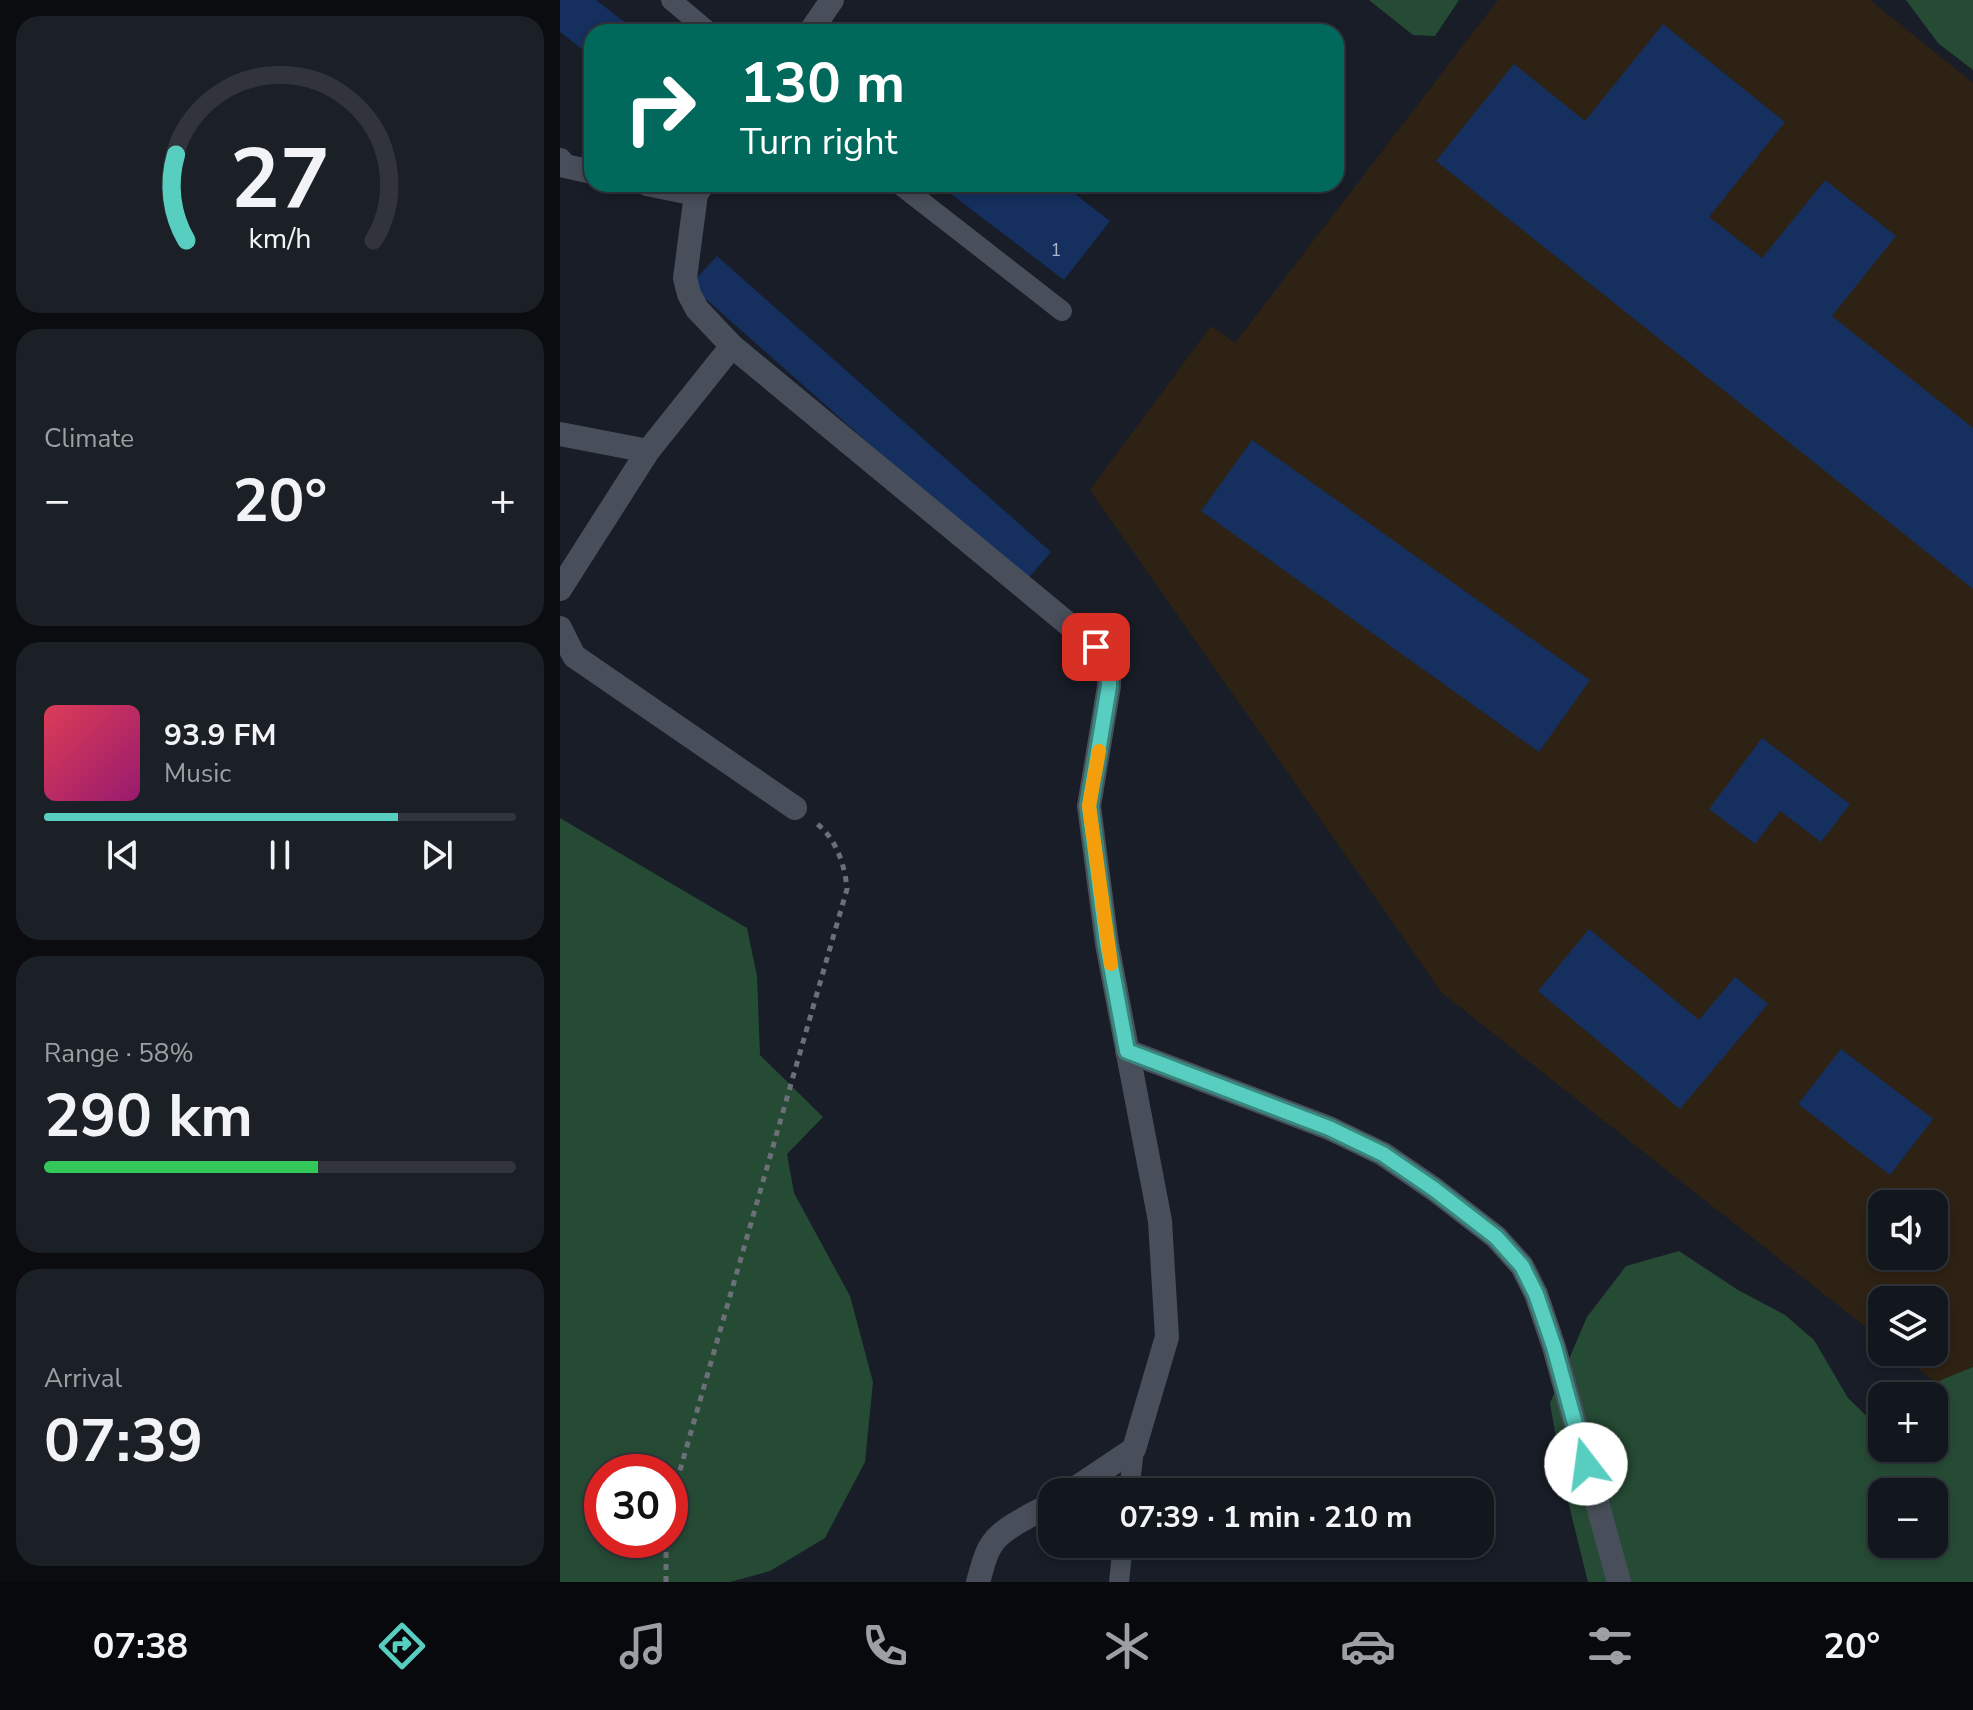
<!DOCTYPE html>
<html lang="en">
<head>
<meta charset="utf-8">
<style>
	:root { --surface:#12161d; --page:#1b1f26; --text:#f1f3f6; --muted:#9c9fa4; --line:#31353b; --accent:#58cec1 }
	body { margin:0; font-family:"Nunito Sans",sans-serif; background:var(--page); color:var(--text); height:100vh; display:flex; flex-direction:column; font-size:30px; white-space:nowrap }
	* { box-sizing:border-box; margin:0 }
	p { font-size:26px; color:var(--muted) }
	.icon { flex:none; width:44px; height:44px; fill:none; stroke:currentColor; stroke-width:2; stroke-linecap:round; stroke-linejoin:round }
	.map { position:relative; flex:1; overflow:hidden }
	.details { display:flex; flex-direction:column; gap:16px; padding:16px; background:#0a0c10; width:560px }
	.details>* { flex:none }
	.guide { position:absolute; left:24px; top:24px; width:760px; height:168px; border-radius:24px; box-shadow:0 4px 12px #0003,0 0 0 2px var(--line); background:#00695c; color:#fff; overflow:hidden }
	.fabs { position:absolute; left:1308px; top:1190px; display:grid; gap:16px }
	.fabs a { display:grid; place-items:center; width:80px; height:80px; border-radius:16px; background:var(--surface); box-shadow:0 4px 12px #0003,0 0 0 2px var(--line); font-size:40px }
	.speed { position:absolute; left:24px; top:1454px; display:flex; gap:16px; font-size:40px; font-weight:700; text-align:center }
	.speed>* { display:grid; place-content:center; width:104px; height:104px; border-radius:50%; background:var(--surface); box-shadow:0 4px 12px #0003,0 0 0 2px var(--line); line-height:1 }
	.speed .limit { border:12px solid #d22; background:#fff; color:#111 }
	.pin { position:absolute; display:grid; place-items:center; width:68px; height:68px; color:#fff; margin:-34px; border-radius:16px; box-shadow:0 4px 12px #0006 }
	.me { position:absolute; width:88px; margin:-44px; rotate:345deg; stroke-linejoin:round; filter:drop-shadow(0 0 6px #0008) }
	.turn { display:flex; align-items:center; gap:28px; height:168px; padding:0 24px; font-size:36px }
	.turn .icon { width:104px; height:104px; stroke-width:2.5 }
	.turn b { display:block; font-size:56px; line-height:68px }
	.big { font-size:60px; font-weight:700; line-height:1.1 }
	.details .widget { flex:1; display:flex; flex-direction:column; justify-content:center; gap:12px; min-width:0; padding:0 28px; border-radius:24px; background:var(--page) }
	.details .dial { align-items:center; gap:0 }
	.dial svg { height:208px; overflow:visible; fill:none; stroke:var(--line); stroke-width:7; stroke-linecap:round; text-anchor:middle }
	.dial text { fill:var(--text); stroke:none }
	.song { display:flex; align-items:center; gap:24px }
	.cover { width:96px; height:96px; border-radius:12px; background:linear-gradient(135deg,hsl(350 70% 55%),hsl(320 70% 35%)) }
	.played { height:8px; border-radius:4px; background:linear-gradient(90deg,var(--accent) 75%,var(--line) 75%) }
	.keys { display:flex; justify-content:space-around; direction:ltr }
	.heat { display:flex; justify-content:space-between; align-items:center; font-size:44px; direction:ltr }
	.charge { height:12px; border-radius:6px; background:linear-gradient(90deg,#34c759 58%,var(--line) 0) }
	.trip { position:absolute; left:478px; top:1478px; width:456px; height:80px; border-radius:24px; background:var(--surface); box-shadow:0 4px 12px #0003,0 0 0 2px var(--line); font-weight:700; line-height:80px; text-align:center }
	.tabs { display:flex; height:128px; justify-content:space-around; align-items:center; background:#07090c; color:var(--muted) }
	.tabs .icon { width:56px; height:56px }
	.tabs .selected { color:var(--accent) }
	.tabs b { font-size:36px; color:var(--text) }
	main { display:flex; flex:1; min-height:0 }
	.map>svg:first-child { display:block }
	.industrial { fill:#2e2214; fill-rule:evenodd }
	.green { fill:#264b35; fill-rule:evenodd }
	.building { fill:#152f5e }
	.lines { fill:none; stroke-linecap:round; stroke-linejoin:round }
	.path { stroke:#6b7078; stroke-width:5; stroke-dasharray:6 6; stroke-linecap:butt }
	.lane { stroke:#484f5a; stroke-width:20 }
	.street { stroke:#484f5a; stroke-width:24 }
	.route-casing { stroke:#39867d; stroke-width:20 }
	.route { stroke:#58cec1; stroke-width:14 }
	.slow { stroke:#f59e0b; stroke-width:14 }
	.labels { text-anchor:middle; stroke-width:8; stroke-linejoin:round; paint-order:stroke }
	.number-label { font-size:18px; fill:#adb7c7 }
</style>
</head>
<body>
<main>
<section class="details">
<div class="widget dial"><svg viewBox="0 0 100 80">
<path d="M14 69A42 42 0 1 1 86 69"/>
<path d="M14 69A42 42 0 0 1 10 36" stroke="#58cec1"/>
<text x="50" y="56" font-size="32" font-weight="700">27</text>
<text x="50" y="72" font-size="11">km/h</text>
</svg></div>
<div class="widget"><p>Climate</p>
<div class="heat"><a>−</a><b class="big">20°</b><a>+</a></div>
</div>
<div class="widget">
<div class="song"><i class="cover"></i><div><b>93.9 FM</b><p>Music</p></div></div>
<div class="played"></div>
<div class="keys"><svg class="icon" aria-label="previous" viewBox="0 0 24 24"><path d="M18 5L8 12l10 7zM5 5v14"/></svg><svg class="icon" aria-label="pause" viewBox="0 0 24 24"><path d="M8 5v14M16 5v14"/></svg><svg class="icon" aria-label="next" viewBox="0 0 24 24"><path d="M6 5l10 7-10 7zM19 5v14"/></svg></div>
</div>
<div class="widget"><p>Range · 58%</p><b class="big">290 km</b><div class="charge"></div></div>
<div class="widget"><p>Arrival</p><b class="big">07:39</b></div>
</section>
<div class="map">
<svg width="1413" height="1582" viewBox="0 0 1413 1582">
	<rect width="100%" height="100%" fill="#181d27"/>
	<path class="industrial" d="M938,0H1310L1413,83V1378L1396,1399L1337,1352H1374V1300H1322V1340L882,993L530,490L651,326L675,343ZM1322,1204H1374V1256H1322Z"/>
	<g class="green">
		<path d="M809,0H899L875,36L853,35Z"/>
		<path d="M1346,0H1413V70L1378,43Z"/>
		<path d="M0,818L187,928L197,976L200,1055L263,1117L227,1154L234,1193L290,1296L313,1382L305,1462L265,1538L210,1571L170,1582H0ZM42,1472H110V1540H42Z"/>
		<path d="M1119,1251L1178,1290L1225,1315L1254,1340L1288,1398L1322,1431V1448H1374V1396H1364L1381,1380L1413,1367V1582H1028L1004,1485L990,1403L1027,1317L1066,1266ZM1322,1492H1374V1544H1322Z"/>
	</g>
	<g class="building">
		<path d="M0,0H36L77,32H32V57L0,32Z"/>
		<path d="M1103,24L1225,122L1149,217L1202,258L1265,180L1336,236L1272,316L1413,428V589L876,161L954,64L1025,121Z"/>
		<path d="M378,184H502L550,221L504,280Z"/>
		<path d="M157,256L491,552L465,582L130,285Z"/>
		<path d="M692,440L1030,680L979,752L641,511Z"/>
		<path d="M1202,738L1290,804L1261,842L1220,811L1195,844L1149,809Z"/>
		<path d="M1029,929L1139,1020L1175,977L1208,1004L1120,1109L978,991Z"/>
		<path d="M1281,1049L1373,1119L1330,1175L1238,1104Z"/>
	</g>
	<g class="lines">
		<g class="path">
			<path d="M110,1505L287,889C285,865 276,838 256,823"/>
			<path d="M106,1582V1540"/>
		</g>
		<g class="lane">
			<path d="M111,0L149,32"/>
			<path d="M339,184L502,311"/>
			<path d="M569,1492L574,1449"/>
			<path d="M559,1582L563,1544"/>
		</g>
		<g class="street">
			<path d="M250,32L272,0"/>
			<path d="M0,160L5,166L32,172"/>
			<path d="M87,184L136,194"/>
			<path d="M143,184L136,194L125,278L129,294L137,309L172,346L536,647L549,670V686L529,806L547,944L600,1221L607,1337L574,1449L510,1492"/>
			<path d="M0,434L88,451"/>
			<path d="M0,589L88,451L172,346"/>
			<path d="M0,628L14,656L235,808"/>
			<path d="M567,1051L769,1128L823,1154L874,1189L936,1237L962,1266L976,1294L994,1347L1059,1582"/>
			<path d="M418,1582C422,1570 424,1555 432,1544C443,1527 474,1514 492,1504"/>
		</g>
	</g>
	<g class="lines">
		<defs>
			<path id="route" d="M536,647L549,670V686L529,806L547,944L567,1051L769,1128L823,1154L874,1189L936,1237L962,1266L976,1294L994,1347L1026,1464"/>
		</defs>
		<use href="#route" class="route-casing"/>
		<use href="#route" class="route"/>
		<path class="slow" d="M539,751L529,806L551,964"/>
	</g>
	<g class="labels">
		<g class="number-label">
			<text x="496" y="256">1</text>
		</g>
	</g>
</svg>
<div class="fabs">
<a><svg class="icon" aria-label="sound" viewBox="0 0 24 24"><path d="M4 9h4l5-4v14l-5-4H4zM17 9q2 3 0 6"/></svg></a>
<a><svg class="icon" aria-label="layers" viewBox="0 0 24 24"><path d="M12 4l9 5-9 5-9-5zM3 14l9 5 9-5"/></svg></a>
<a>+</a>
<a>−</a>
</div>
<div class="speed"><div class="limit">30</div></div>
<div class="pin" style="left:536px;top:647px;background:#d93025"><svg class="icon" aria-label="arrive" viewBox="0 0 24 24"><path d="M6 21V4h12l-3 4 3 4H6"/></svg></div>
<svg class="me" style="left:1026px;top:1464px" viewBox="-20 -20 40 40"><circle r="19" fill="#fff"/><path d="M0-13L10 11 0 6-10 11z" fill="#58cec1"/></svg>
<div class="trip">07:39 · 1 min · 210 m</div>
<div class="guide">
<div class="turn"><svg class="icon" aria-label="right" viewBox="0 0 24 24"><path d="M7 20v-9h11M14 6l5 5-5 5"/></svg><div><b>130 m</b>Turn right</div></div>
</div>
</div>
</main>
<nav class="tabs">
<b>07:38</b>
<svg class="icon selected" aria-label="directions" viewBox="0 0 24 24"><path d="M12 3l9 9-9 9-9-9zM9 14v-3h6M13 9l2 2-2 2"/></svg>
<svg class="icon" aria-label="music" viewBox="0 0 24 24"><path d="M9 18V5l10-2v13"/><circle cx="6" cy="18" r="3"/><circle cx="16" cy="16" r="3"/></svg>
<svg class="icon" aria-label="phone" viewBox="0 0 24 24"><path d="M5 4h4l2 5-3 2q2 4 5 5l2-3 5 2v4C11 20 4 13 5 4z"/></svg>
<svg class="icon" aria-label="climate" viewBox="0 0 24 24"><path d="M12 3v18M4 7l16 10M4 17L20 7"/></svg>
<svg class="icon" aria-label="car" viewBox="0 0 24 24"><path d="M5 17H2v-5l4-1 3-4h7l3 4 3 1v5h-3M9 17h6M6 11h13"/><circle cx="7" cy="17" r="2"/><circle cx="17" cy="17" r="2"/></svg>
<svg class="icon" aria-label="filters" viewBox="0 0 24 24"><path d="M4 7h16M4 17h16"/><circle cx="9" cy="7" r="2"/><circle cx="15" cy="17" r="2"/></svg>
<b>20°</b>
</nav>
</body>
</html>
